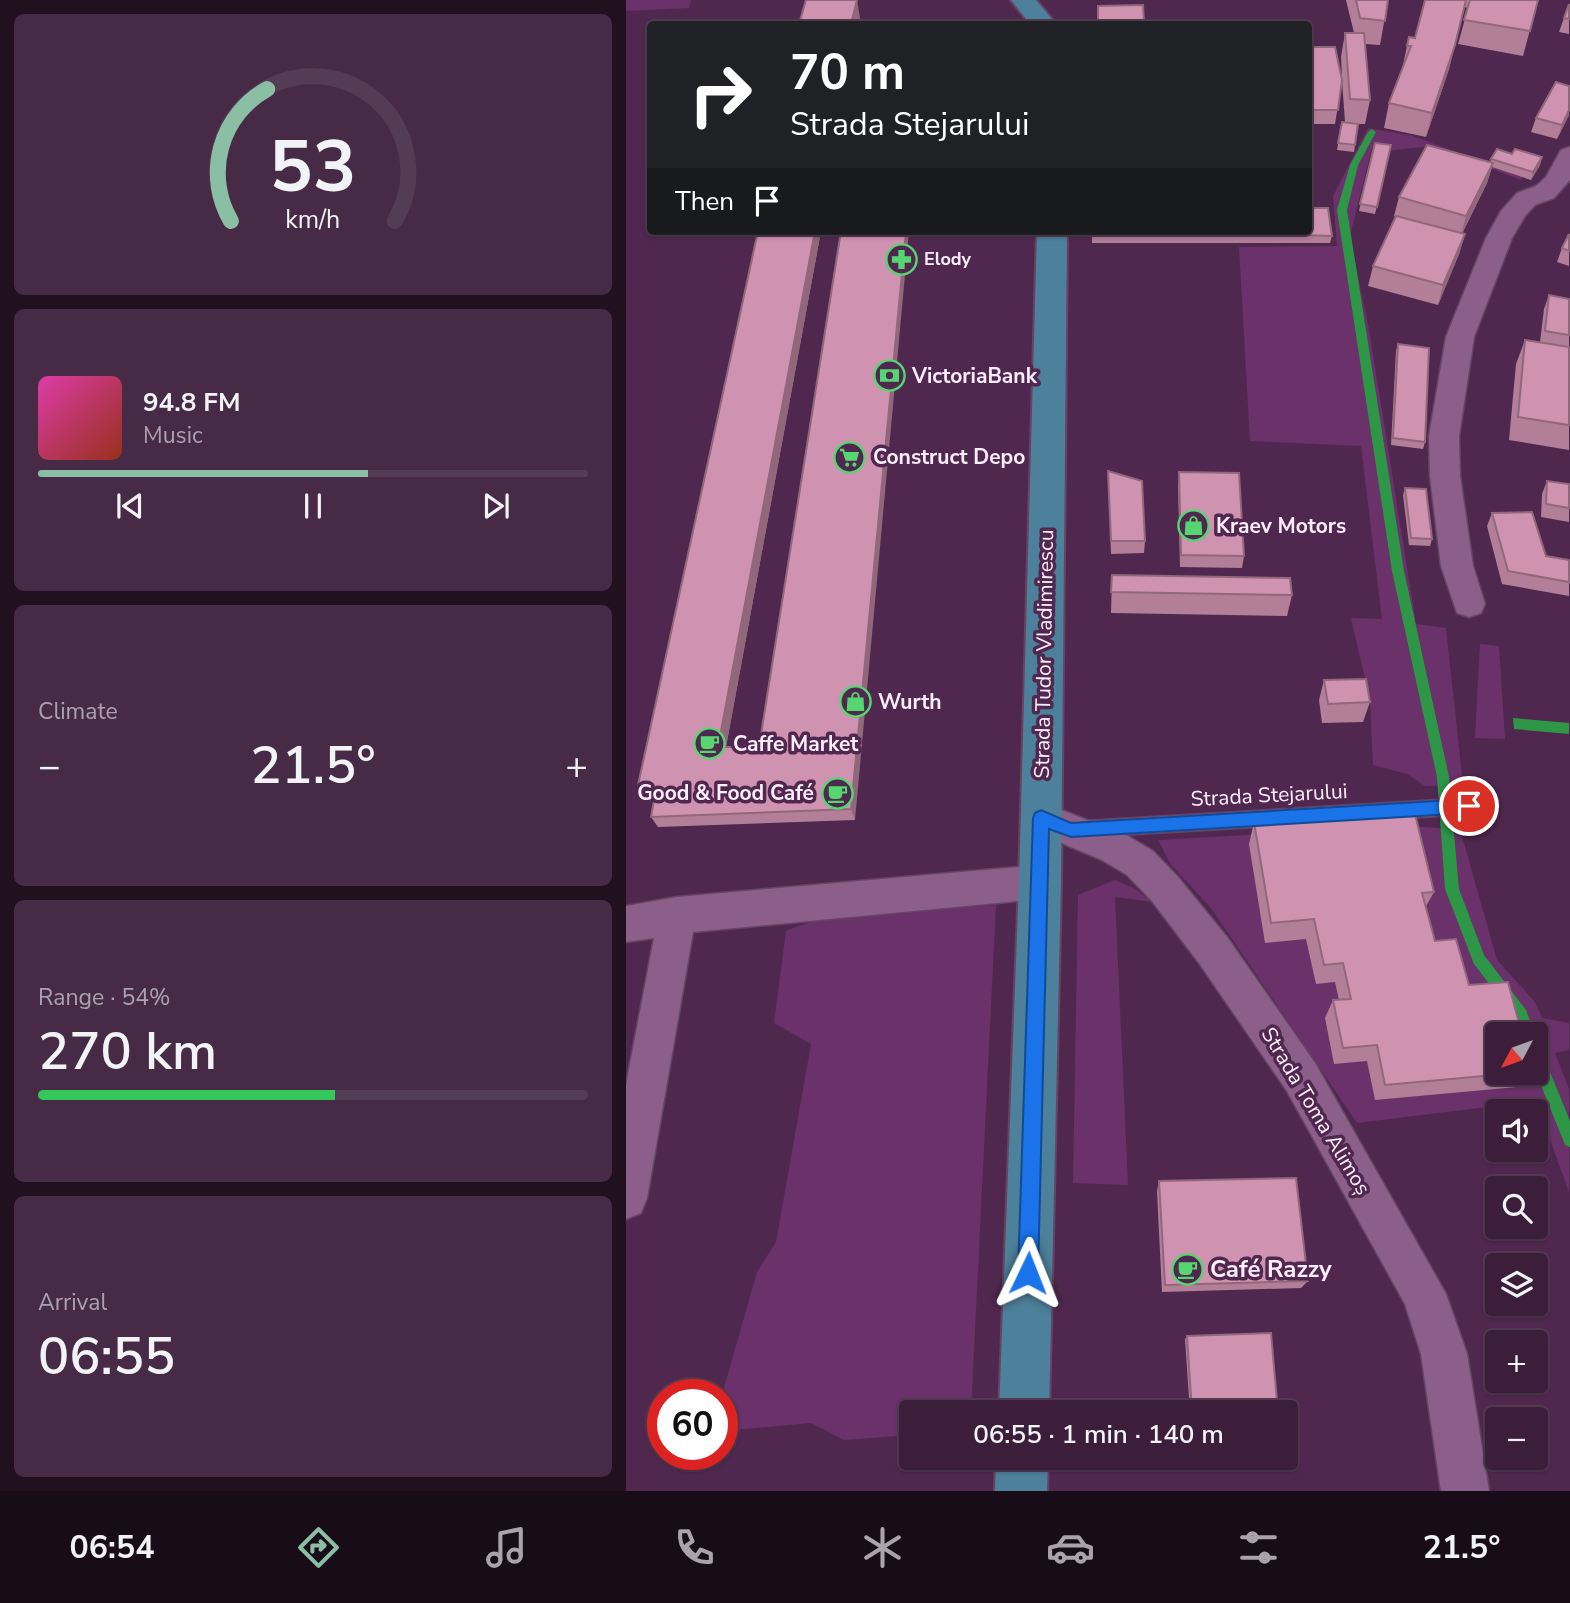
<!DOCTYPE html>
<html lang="en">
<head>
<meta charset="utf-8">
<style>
	:root { --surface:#3c1e3b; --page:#472b46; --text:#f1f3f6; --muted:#aca2af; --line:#553c55; --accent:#8abfa5 }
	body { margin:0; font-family:"Nunito Sans",sans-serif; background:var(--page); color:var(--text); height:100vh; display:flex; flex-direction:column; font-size:26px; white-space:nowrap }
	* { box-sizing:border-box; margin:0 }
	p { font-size:23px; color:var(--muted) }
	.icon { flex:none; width:38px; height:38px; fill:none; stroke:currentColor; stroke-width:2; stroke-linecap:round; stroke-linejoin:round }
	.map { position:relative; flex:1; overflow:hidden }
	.sheet { display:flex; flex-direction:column; gap:14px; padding:14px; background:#211020; width:626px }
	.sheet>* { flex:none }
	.top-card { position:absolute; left:21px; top:21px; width:665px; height:214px; border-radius:7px; box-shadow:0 2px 5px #0004,0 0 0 2px var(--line); background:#202124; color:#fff; overflow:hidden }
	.needle { width:46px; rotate:229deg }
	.fabs { position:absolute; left:859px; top:1022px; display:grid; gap:14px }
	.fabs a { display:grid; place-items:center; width:63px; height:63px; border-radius:7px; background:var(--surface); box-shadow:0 2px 5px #0004,0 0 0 2px var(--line); font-size:35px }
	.speed { position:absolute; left:21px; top:1379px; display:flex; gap:14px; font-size:35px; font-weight:700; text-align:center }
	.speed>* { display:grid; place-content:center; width:91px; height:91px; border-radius:50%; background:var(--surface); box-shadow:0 2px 5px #0004,0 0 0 2px var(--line); line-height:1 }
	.speed .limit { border:10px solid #d22; background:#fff; color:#111 }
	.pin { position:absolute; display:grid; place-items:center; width:60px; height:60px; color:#fff; margin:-30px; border:4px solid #fff; border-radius:50%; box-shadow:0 2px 7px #0007 }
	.me { position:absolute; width:77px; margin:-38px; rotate:2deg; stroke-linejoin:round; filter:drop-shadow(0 0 5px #0008) }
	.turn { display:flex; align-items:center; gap:24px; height:147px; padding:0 28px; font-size:32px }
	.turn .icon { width:91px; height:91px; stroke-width:2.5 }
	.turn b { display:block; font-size:49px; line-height:60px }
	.then { display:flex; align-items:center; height:66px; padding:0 28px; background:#0003; gap:14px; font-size:26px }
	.big { font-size:52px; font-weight:600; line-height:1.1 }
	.sheet .widget { flex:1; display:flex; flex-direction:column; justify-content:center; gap:10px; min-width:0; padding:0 24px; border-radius:10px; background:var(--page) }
	.sheet .dial { align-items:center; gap:0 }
	.dial svg { height:182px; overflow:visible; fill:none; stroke:var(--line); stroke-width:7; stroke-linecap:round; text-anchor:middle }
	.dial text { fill:var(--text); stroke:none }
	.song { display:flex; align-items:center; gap:21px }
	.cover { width:84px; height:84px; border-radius:10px; background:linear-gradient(135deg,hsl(320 70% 55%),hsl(10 70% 35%)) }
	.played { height:7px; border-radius:4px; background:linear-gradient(90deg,var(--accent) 60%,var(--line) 60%) }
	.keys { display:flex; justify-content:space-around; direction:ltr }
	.heat { display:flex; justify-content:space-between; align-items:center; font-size:38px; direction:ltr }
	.charge { height:10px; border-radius:5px; background:linear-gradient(90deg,#34c759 54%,var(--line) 0) }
	.trip { position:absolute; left:273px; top:1400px; width:399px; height:70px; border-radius:7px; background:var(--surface); box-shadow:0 2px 5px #0004,0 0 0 2px var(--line); font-weight:600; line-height:70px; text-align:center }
	.tabs { display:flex; height:112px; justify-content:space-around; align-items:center; background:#180c18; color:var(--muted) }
	.tabs .icon { width:49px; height:49px }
	.tabs .selected { color:var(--accent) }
	.tabs b { font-size:32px; color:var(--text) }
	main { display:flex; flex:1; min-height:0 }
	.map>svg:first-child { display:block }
	.green { fill:#6b316a; fill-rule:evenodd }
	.water { fill:#2d9647 }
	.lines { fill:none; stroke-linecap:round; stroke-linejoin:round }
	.stream { fill:#2d9647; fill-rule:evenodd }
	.lane-casing { stroke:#654464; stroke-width:3 }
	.street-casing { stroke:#654464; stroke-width:3 }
	.primary-casing { stroke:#654464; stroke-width:4 }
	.lane { fill:#8b5f89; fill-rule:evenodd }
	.street { fill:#8b5f89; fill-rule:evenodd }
	.primary { fill:#4d809a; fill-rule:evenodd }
	.wall { fill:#b27e98 }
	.shaded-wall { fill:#91677c }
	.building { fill:#cf93b1; stroke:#91677c; stroke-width:2 }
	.route { fill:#1a73e8; stroke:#114b97; stroke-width:2 }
	.labels { text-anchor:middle; stroke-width:7; stroke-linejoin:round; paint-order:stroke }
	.far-poi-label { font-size:18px; font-weight:bold; fill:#ffeffe; stroke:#50284f; text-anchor:start }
	.poi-label { font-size:21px; font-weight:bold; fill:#ffeffe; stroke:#50284f; text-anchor:start }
	.street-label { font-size:21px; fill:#ffeffe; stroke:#50284f }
	.near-poi-label { font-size:24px; font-weight:bold; fill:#ffeffe; stroke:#50284f; text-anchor:start }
</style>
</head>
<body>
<main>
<section class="sheet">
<div class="widget dial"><svg viewBox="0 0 100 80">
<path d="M14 69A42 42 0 1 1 86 69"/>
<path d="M14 69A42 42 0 0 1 30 11" stroke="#8abfa5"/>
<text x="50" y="56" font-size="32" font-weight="700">53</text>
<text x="50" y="72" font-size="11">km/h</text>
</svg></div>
<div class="widget">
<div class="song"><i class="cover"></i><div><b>94.8 FM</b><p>Music</p></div></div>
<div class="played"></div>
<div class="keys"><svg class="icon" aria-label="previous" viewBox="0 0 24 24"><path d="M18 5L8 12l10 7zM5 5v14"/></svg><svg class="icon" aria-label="pause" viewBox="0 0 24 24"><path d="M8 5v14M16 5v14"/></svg><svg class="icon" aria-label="next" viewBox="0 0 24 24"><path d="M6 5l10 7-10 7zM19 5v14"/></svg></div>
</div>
<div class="widget"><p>Climate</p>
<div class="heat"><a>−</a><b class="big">21.5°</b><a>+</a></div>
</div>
<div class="widget"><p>Range · 54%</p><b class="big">270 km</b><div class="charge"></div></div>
<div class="widget"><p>Arrival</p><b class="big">06:55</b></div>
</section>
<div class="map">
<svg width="944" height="1491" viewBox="0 0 944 1491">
	<rect width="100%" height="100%" fill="#50284f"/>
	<g class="green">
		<path d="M0,0H65L63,8L0,11Z"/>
		<path d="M742,128L787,136L897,177L895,180L805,146L761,151L746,148L725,231L726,247L743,329L790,624L820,628L837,785L799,786L781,774L747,765L744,701L725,618L756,619L735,446L624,441L613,247L711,246L707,196Z"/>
		<path d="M854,644L873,646L879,739L849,738Z"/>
		<path d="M777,826L834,829L871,960L909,1002L916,1018L943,1023V1050L929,1053L943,1089V1192L910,1101L731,1123L585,908L545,865L532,840ZM872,1034H910V1073H872Z"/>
		<path d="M489,880L508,888L527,902L489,897L502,1185L447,1183L452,895Z"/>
		<path d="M370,905L345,1412H285V1435L218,1440L185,1423L96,1431V1395L131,1272L150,1242L185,1044L148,1023L160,931C222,904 302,911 370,905Z"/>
	</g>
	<path class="water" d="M887,718L943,723V734L888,729Z"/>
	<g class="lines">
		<g class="stream">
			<path d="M746,129L750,132L732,165L721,210L778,571L823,777L833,889L858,955L900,1010L909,1034H895L890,1019L848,964L819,889L811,777L766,571L711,210L724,165L742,132Z"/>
			<path d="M910,1048L915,1050L944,1121V1147L939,1145L910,1073Z"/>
		</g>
		<defs>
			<path id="lane" d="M863,797L869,799L872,805L869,811L863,813L459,837L453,835L450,829L453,823L459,821Z"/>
			<g id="street">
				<path d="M944,147V180L928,198L909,205L899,216L886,238L848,337L833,436L834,476L847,566L859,604L855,613L843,617L831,613L815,566L804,476L803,436L820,337L860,238L875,211L891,193L910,186L920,177L935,150Z"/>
				<path d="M415,802L502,836L527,851L552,877L601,937L689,1063L820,1294L841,1354L863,1491H815L795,1354L779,1304L661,1091L573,963L526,901L501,875L476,860L402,829L397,818L402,807Z"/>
				<path d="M414,865L427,870L433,882L427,894L414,899L67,932L21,1198L15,1213L0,1219V1085L28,938L0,942V906L51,897Z"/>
			</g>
			<g id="primary">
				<path d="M385,0H410L430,24H404Z"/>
				<path d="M411,231H441L435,882L423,1412H373L393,882Z"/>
				<path d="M370,1458H422L421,1491H369Z"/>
			</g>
		</defs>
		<use href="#lane" class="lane-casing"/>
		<use href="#street" class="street-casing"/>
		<use href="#primary" class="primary-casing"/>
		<use href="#lane" class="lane"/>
		<use href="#street" class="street"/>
		<use href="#primary" class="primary"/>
	</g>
	<g class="wall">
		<path d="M720,0H762L754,45L739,44L744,100L739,124H729H732L728,152L711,150L716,122H719L716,81L709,124H682V47L716,78L715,57L719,33H728Z"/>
		<path d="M799,0H912L897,56L832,44L842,8L838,7L823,69L800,137L758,128L763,103L776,70L781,46L789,38Z"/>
		<path d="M943,4V34L933,32Z"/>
		<path d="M517,5L518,24H472V6Z"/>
		<path d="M943,115L931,139L905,132L910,118Z"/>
		<path d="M749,143L765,145L749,214L733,211Z"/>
		<path d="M886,154L916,157L914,165L905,180L866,167L861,183L836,234H839L833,254L812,305L742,286L747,266L770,217L768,216L773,197L864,162L865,159Z"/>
		<path d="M132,231H195L100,747H133L215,231L229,820L32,827L25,817L29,798L19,796L12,785Z"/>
		<path d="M466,231H682L706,236L704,243H466Z"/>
		<path d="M943,234V266L931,262L936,248Z"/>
		<path d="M923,295L943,299V450L883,440L890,364L899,340L914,342L918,309Z"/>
		<path d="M772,344L799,442L797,449L765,445L770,351Z"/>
		<path d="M482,471L519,541L518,553L485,554Z"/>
		<path d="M553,472L618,556L616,568L554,567L552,485Z"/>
		<path d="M921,481L943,484V522L915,517L916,494Z"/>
		<path d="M779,488L806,539L804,546L783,545L777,495Z"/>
		<path d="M866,513L920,556L943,560V596L876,584L861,526Z"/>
		<path d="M486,575L666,595L661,616L485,613Z"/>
		<path d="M698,680L744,702L737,722L696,723L693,700Z"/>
		<path d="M628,822L808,892L800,906L809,941L843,985L872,1073H905L891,1087L749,1100L741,1061L708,1064L699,1018L707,1000H713L709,982L690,984L680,939L639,943L623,844Z"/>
		<path d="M533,1181L682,1281L675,1288L536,1292L531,1191Z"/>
		<path d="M561,1336L652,1412H564L559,1339Z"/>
	</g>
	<g class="shaded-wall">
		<path d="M231,0L235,24H225Z"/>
		<path d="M829,45L823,69L800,137L806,113Z"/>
		<path d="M943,110V115L931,139L936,125Z"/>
		<path d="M916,157L914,165L905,180L907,172Z"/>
		<path d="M867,163L861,183L835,235L840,216Z"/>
		<path d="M189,231H195L98,758L92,747Z"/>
		<path d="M280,231H283L229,820L225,809Z"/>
		<path d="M839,234L833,254L812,305L817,285Z"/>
	</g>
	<g class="building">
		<path d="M180,0H231L225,24H173Z"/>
		<path d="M730,0H762L759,21L734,18Z"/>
		<path d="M799,0H840L829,45L806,113L763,103L785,46H781L783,37L789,38Z"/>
		<path d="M844,0H912L904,31L838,20Z"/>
		<path d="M943,4V19L938,18Z"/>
		<path d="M517,5L518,21H472V6Z"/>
		<path d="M719,33H738L744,100L724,99Z"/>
		<path d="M682,47H709L716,80L712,110H682Z"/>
		<path d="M930,82L943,86V110L936,125L910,118Z"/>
		<path d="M716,122L732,124L729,145L712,143Z"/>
		<path d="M749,143L765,145L751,207L734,204Z"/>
		<path d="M801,145L867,163L840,216L773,197Z"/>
		<path d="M871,149L886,154L889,149L916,157L907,172L865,159Z"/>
		<path d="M682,208H702L706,236L673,235V231H682Z"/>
		<path d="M770,216L839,234L817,285L747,266Z"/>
		<path d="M132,231H189L92,747H133L215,231H280L225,809L25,817L30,789L12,785Z"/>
		<path d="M943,234V251L936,248Z"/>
		<path d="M923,295L943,299V335L919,331Z"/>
		<path d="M899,340L943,347V425L892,417Z"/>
		<path d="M772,344L803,348L799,442L767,438Z"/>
		<path d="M482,471L516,481L519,541H485Z"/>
		<path d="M553,472L613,473L618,556L555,555Z"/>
		<path d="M921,481L943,484V508L920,504Z"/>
		<path d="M779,488L800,489L806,539L785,538Z"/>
		<path d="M906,512L920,556L943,560V582L882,571L866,513Z"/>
		<path d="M486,575L664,578L666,595L485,592Z"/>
		<path d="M740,679L744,702L702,704L698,680Z"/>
		<path d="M788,810L808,892L796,893L809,941L830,939L843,985L882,982L896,1034H872V1073H891L759,1085L751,1045L717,1048L707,1000L725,999L717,963L698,965L688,919L645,923L628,822Z"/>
		<path d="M670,1178L682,1281L539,1285L533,1181Z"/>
		<path d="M645,1333L652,1412H566L561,1336Z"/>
	</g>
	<path class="route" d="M843,799L849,801L851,806L849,811L843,813L445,837L423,829L412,1273L409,1280L402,1283L395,1280L392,1273L407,818L409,813L415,810L445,823Z"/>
	<defs>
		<symbol id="pharmacy-ring" viewBox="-11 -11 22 22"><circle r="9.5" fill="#50284f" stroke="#55d671" stroke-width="1.5"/><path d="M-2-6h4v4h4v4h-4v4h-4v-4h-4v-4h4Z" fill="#55d671"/></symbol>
		<symbol id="bank-ring" viewBox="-11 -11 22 22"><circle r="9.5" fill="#50284f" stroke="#55d671" stroke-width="1.5"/><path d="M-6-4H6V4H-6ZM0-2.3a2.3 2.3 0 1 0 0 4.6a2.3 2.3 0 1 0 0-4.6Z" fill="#55d671"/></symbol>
		<symbol id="supermarket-ring" viewBox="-11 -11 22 22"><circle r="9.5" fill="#50284f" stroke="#55d671" stroke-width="1.5"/><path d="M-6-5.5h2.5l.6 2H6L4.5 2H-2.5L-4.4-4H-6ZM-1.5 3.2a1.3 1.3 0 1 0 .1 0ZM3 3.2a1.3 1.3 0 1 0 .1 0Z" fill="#55d671"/></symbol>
		<symbol id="shop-ring" viewBox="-11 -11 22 22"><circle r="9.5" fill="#50284f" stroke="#55d671" stroke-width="1.5"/><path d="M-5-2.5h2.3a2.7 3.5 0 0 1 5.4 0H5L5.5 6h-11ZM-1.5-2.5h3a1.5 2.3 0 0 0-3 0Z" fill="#55d671"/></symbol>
		<symbol id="cafe-ring" viewBox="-11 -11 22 22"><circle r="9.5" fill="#50284f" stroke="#55d671" stroke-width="1.5"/><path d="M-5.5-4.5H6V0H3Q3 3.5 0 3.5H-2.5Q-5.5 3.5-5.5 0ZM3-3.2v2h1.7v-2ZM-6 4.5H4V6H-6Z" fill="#55d671"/></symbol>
	</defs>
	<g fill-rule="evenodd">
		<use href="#pharmacy-ring" x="258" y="242" width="35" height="35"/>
		<use href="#bank-ring" x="246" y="358" width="35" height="35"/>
		<use href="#supermarket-ring" x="206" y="440" width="35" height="35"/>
		<use href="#shop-ring" x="550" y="508" width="35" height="35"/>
		<use href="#shop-ring" x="212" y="684" width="35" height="35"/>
		<use href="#cafe-ring" x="66" y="726" width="35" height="35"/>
		<use href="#cafe-ring" x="194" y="776" width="35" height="35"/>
		<use href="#cafe-ring" x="544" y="1252" width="35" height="35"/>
	</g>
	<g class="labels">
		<g class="far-poi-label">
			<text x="298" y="265">Elody</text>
		</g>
		<g class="poi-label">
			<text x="286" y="383">VictoriaBank</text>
			<text x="247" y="464">Construct Depo</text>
			<text x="590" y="533">Kraev Motors</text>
			<text x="252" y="709">Wurth</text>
			<text x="107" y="751">Caffe Market</text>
			<text x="188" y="800" text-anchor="end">Good &amp; Food Café</text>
		</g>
		<g class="street-label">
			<text transform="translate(418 654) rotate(-89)" y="7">Strada Tudor Vladimirescu</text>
			<text transform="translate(643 795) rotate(-3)" y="7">Strada Stejarului</text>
			<text transform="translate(690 1111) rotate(59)" y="7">Strada Toma Alimoș</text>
		</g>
		<g class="near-poi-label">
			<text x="584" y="1277">Café Razzy</text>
		</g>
	</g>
</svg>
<div class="fabs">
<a><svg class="needle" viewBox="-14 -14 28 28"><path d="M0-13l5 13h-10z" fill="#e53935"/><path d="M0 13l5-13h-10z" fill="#aca2af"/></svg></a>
<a><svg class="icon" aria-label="sound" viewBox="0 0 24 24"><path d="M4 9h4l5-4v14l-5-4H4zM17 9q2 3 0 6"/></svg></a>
<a><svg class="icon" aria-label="search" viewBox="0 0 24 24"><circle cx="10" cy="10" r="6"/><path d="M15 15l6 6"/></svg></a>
<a><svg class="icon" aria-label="layers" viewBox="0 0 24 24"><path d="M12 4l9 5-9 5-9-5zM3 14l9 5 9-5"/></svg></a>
<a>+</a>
<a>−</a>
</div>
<div class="speed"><div class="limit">60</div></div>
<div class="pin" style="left:843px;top:806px;background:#d93025"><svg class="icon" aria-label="arrive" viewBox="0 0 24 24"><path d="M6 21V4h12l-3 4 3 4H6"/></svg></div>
<svg class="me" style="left:402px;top:1273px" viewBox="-20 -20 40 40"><path d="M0-17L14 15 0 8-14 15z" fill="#1a73e8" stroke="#fff" stroke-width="4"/></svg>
<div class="trip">06:55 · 1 min · 140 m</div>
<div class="top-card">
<div class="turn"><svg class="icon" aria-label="right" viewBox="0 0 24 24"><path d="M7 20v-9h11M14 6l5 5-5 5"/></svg><div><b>70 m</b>Strada Stejarului</div></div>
<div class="then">Then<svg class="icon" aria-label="arrive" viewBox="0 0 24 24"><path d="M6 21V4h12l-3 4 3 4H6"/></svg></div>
</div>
</div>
</main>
<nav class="tabs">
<b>06:54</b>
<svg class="icon selected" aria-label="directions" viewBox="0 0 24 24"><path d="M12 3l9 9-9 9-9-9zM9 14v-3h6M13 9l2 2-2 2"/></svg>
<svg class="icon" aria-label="music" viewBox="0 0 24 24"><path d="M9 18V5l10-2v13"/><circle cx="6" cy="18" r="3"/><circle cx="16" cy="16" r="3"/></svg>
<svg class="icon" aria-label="phone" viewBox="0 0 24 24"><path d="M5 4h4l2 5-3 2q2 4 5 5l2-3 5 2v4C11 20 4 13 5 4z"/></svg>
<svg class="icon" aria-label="climate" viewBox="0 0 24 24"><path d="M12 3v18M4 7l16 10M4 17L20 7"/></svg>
<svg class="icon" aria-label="car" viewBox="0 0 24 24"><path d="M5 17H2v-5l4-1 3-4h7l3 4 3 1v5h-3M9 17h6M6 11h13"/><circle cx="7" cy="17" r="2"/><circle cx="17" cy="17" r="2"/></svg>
<svg class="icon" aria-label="filters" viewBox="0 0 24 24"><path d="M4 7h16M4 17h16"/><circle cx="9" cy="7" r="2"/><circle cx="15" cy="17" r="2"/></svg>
<b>21.5°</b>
</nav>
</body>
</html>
